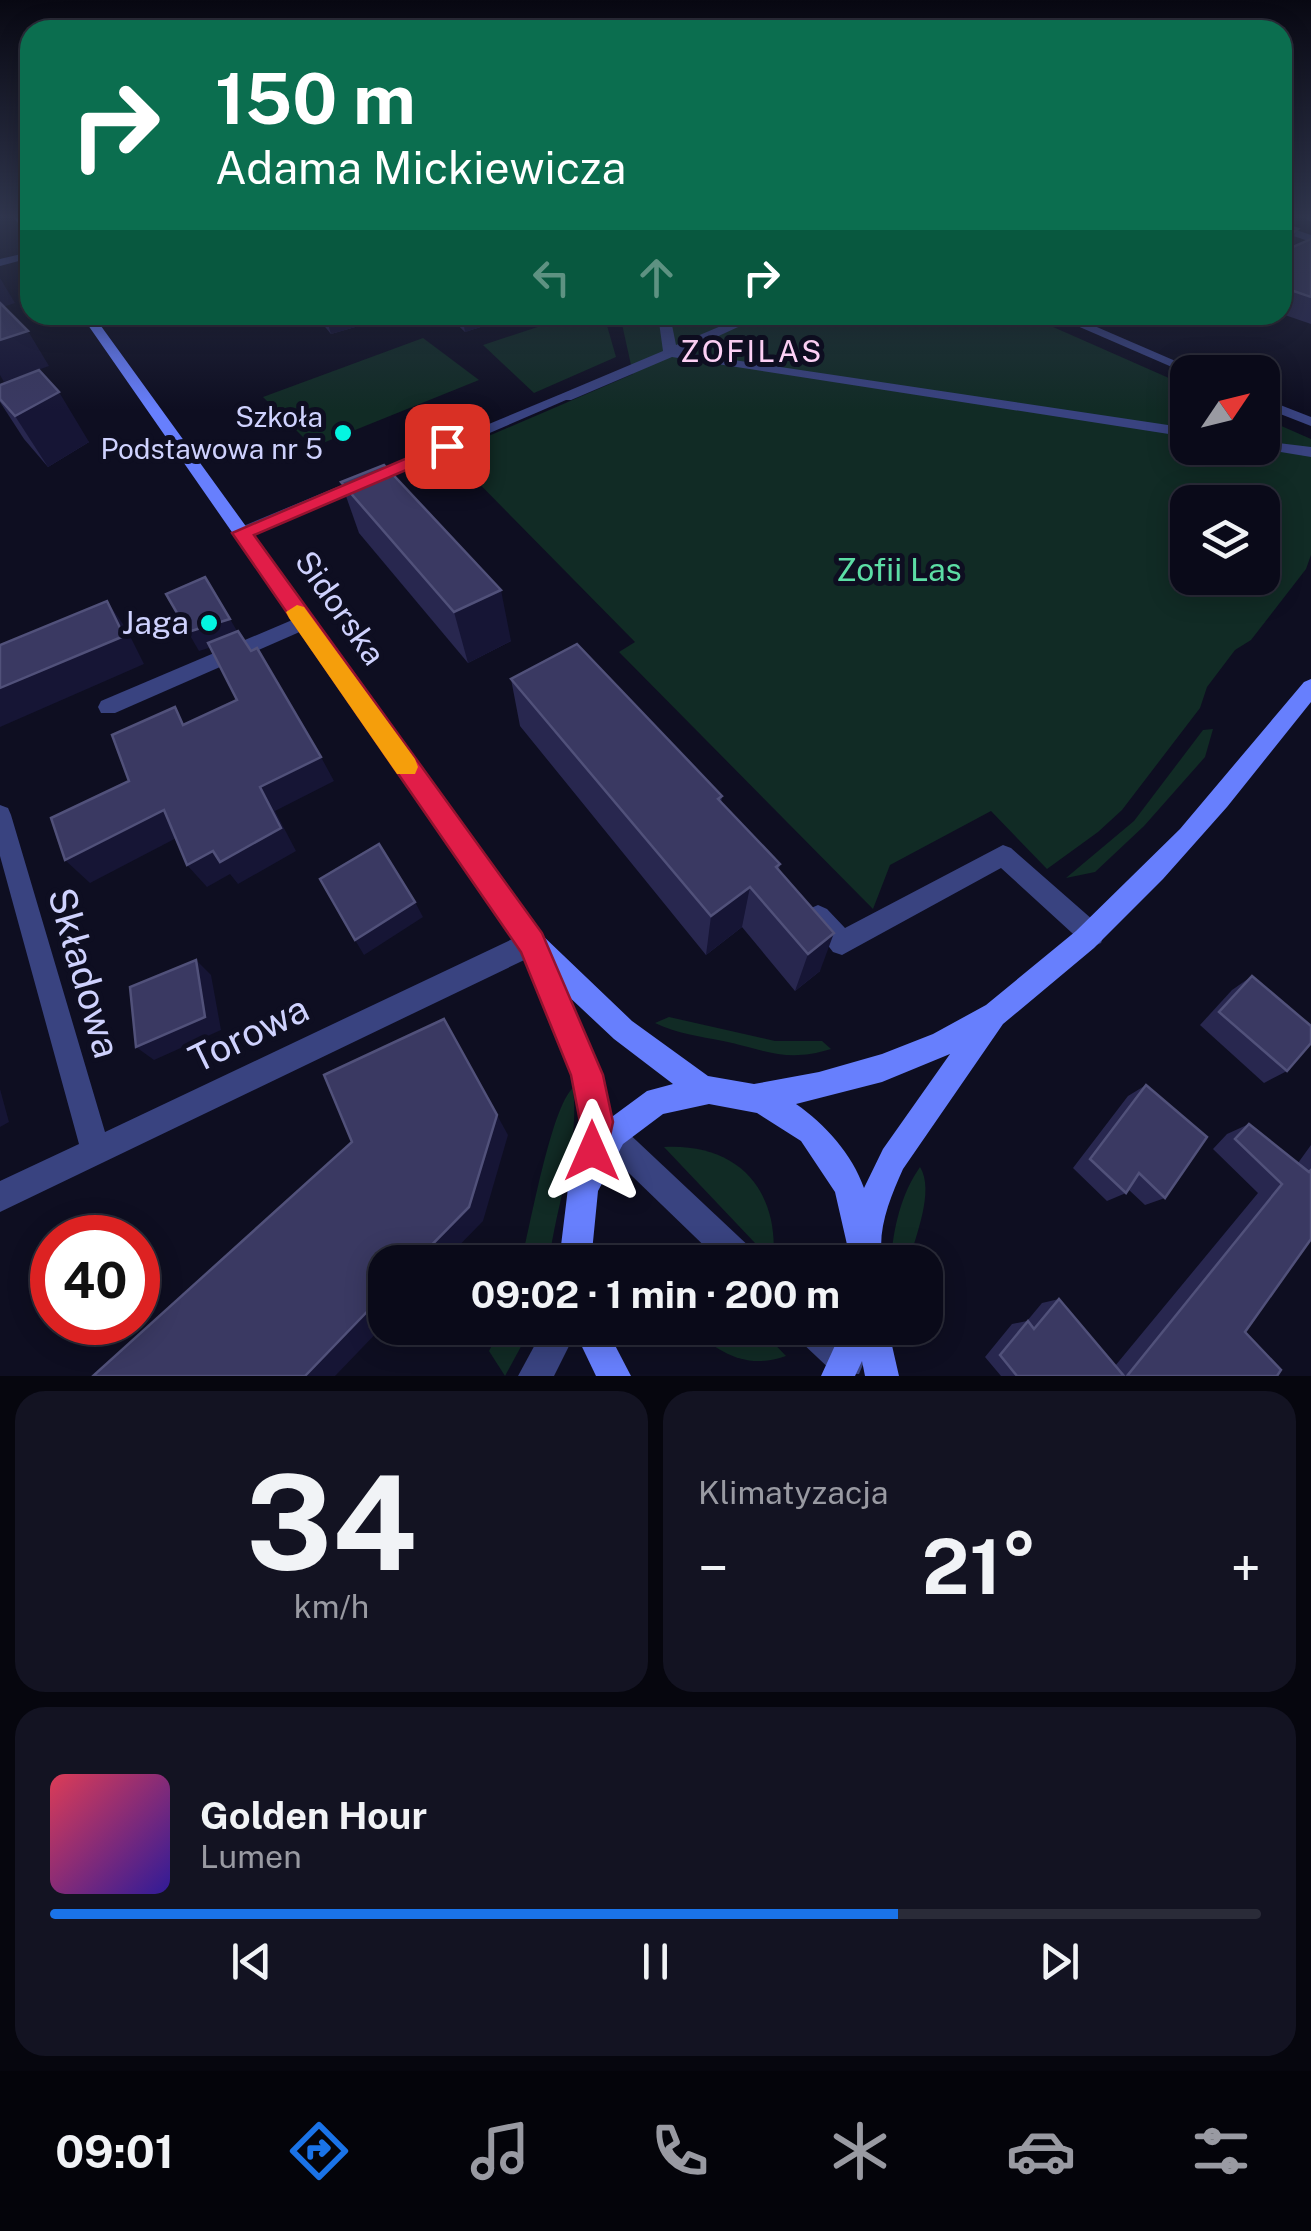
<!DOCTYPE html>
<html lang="pl">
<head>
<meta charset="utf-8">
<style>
	:root { --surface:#0a0a19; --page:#131322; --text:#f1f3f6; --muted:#999aa2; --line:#2a2b38; --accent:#1a73e8 }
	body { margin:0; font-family:"Public Sans",sans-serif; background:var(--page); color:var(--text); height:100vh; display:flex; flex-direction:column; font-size:38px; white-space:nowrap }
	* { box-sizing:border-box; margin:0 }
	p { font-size:32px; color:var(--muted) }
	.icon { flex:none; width:55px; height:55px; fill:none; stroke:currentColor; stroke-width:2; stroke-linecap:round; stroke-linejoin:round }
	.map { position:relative; height:1376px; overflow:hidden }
	.details { display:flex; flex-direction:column; gap:15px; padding:15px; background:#06060e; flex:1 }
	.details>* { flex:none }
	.guide { position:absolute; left:20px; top:20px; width:1272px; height:305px; border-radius:30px; box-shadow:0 5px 25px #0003,0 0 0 2px var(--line); background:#0b6e4f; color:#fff; overflow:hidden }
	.needle { width:65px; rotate:55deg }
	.buttons { position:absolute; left:1170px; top:355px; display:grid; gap:20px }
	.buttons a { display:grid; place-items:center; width:110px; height:110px; border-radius:20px; background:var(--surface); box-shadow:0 5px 25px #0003,0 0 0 2px var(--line); font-size:50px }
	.speed { position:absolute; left:30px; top:1215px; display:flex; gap:20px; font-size:50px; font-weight:700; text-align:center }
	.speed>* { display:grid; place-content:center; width:130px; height:130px; border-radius:50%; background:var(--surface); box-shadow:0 5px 25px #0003,0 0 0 2px var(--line); line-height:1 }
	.speed .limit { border:15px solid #d22; background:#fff; color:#111 }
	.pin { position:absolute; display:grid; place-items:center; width:85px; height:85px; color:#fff; margin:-42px; border-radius:20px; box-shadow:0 5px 15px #0006 }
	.me { position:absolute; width:110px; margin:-55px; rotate:0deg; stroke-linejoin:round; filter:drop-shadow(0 0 8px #0008) }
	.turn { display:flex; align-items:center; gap:35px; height:210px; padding:0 30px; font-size:45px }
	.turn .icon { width:130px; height:130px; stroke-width:2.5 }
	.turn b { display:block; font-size:70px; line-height:85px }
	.lanes { display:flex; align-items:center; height:95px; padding:0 30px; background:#0003; justify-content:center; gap:50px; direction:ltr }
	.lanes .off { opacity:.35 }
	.big { font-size:75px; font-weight:700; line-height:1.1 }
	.details .widget { flex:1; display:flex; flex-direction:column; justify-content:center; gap:15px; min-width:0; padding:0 35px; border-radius:30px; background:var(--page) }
	.details .dial { align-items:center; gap:0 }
	.dial b { font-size:130px; line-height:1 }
	.song { display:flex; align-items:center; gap:30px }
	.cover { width:120px; height:120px; border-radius:15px; background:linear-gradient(135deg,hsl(350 70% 55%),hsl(250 70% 35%)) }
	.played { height:10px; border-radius:5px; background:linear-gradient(90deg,var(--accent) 70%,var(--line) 70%) }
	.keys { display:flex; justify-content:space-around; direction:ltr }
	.heat { display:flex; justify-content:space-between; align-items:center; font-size:55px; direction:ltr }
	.details .tiles { flex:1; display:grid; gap:15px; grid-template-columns:1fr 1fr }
	.widget:last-child { grid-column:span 2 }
	.trip { position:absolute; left:368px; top:1245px; width:575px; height:100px; border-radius:30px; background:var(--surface); box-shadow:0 5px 25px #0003,0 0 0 2px var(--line); font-weight:700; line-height:100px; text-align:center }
	.dock { display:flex; height:160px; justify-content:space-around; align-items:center; background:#04040a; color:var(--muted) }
	.dock .icon { width:70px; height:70px }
	.dock .selected { color:var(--accent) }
	.dock b { font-size:45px; color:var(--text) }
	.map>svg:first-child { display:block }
	.green { fill:#112b25; fill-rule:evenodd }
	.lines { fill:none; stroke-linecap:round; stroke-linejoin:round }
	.lane { fill:#394380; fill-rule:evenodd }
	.street { fill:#394380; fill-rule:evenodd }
	.secondary { fill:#677ffd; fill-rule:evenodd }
	.wall { fill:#28274f }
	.shaded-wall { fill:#161535 }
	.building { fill:#3a3962; stroke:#51517a; stroke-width:2.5 }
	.route { fill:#e11d48; stroke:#92132f; stroke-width:2.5 }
	.slow { fill:#f59e0b }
	.poi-dot { fill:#04f5e1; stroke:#0e0e21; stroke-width:4 }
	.labels { text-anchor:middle; stroke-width:10; stroke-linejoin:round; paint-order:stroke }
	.far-poi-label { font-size:28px; fill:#cfd2fe; stroke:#0e0e21; text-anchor:end }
	.far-neighbourhood-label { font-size:30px; letter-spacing:2.5px; fill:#fed1f6; stroke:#0e0e21 }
	.park-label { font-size:32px; fill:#5cdda5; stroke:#0e0e21 }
	.street-label { font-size:32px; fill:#cfd2fe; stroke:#0e0e21 }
	.poi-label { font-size:32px; fill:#cfd2fe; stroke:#0e0e21; text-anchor:end }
	.near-street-label { font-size:38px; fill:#cfd2fe; stroke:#0e0e21 }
</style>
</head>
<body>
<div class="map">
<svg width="1311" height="1376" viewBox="0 0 1311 1376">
	<rect width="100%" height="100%" fill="#0e0e21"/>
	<g class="green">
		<path d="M574,315H604L616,357L534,393L483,345Z"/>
		<path d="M620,315H1026L1187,386L1188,448H1262L1263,418L1311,439V555L1306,569L1251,640L1235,650L1207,687L1200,708L1122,810L1098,832L1047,869L991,811L890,865L873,909L619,652L635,642L449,453L633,374ZM1188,502H1262V578H1188Z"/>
		<path d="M423,338L479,380L313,447L263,397Z"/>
		<path d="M1213,729L1205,757L1144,826L1095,872L1066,878L1134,821L1203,730Z"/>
		<path d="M669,1017L775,1041H822L831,1049C786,1063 766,1050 723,1041C699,1036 678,1034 655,1023Z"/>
		<path d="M573,1088C580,1148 556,1203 549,1262H521C530,1228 551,1107 573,1088Z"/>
		<path d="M664,1147C737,1143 780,1189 773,1262Z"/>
		<path d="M920,1167C935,1191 915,1237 909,1262H891C893,1229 901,1194 920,1167Z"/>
		<path d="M501,1328H531L505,1376L489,1351Z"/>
		<path d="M691,1328H759L786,1356C746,1370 720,1353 691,1328Z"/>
	</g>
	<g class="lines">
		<g class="lane">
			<path d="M1303,217H1311V222Z"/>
			<path d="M1282,225L1311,235V242L1282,232Z"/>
			<path d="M561,394L573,397L248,537H236L234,533L236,529Z"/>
			<path d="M304,615L313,622L311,627L115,713H101L98,707L101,701Z"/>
			<path d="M1003,845L1011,848L1101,927L1104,935L1101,943L1092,947L1083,943L1001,868L842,955L833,952L806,917L809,909L818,905L827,909L845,928Z"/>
			<path d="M613,1124L623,1128L754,1251L759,1262H721L603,1148L599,1138L603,1128Z"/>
			<path d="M795,1328H835L859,1350L864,1362L859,1374H835L799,1340Z"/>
		</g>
		<g class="street">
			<path d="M30,252V258L0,266V259Z"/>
			<path d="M658,315H670L676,345L747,315H764L684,352L693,354L1188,428V437L672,357L571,400H561V394L663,351Z"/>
			<path d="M1052,315H1069L1201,372L1188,374Z"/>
			<path d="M1262,398L1311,417V426L1262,407Z"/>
			<path d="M1262,441L1311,447V457L1257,448H1262Z"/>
			<path d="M0,805L8,808L11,815L105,1132L523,934L532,931L541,934L545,943L541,952L0,1212V1181L79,1144L0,856Z"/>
			<path d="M544,1328H578L554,1376H518Z"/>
		</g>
		<g class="secondary">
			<path d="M13,217H24L30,226V237Z"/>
			<path d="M81,315H93L541,934L632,1021L708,1076L754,1084L819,1072L882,1054L933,1034L986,1005L1076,931L1180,829L1304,682L1311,679V702L1227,807L1163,879L1094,948L1003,1024L903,1169C890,1198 876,1232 883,1262H851L835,1192L801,1141L757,1113L709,1104L663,1114L623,1144L598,1191L591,1262H559L568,1188L578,1168L582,1123L573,1075L524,952ZM565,993L614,1039L673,1084L647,1091L609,1119L601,1075ZM950,1054L883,1149L864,1188C852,1154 825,1124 796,1104L882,1082Z"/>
			<path d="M573,1328H606L631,1376H596Z"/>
			<path d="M843,1328H888L899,1376H865L862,1361L855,1376H821Z"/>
		</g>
	</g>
	<g class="wall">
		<path d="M1282,218L1284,225L1298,229L1292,241L1293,247L1311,239V324L1282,314Z"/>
		<path d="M315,315H397L331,334Z"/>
		<path d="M447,315H538L500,327L487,325L465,332Z"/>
		<path d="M0,385L89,442L48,467L24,439L0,402Z"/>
		<path d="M341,482L511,641L468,663L359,533Z"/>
		<path d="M511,679L722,796L721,803L780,864L779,870L820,971L795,991L742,927L706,955L520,726Z"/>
		<path d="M1252,976L1287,1071L1264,1083L1200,1025L1232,990Z"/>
		<path d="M1146,1085L1165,1198L1145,1205L1128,1189L1126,1193L1107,1201L1073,1168L1128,1096Z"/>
		<path d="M1249,1124L1298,1163L1311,1145V1239L1245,1332L1277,1376H1001L985,1357L1012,1324L1027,1321L1042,1303L1059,1299L1115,1366L1258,1193L1213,1149L1227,1134Z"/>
	</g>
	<g class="shaded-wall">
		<path d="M0,278L15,303L0,308Z"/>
		<path d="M198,315H237V316L203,326Z"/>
		<path d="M325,315H397L331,334Z"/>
		<path d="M462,315H486L487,325L465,332Z"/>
		<path d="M498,315H538L500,327Z"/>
		<path d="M28,331L49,366L4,382L0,375V340Z"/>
		<path d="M59,392L89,442L48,467L15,416Z"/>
		<path d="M501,590L511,641L468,663L454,612Z"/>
		<path d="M107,601L127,630L144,664L0,727V688Z"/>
		<path d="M230,619L241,638L199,651L188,632Z"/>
		<path d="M321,757L334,781L275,811L296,851L238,884L230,874L207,887L187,865L213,851L260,787Z"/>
		<path d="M164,810L184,834L90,883L65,860Z"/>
		<path d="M750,887L742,927L706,955L711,916Z"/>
		<path d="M415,902L423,917L364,955L355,940Z"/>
		<path d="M834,933L820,971L795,991L808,954Z"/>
		<path d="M196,960L211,975L221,1030L154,1060L136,1047Z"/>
		<path d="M444,1019L508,1135L483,1221L443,1262H415Z"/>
		<path d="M0,1089L9,1122L0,1127Z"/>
		<path d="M385,1293V1324L335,1376H305Z"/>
	</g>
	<g class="building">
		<path d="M1282,224L1298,229L1290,235L1293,247L1311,239V297L1282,287V284L1291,278L1282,275Z"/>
		<path d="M0,303L28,331L0,340Z"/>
		<path d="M39,370L59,392L15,416L0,399V385Z"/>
		<path d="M384,465L501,590L454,612L341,482Z"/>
		<path d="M205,577L230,619L188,632L166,594Z"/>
		<path d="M107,601L124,636L0,688V645Z"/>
		<path d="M238,631L251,651L257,648L321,757L260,787L281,828L220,862L213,851L187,865L164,810L65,860L51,818L129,781L112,735L175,707L183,725L237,700L208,643Z"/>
		<path d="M577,644L722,796L718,799L780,864L776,867L834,933L808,954L750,887L711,916L511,679Z"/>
		<path d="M379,844L415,902L355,940L320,879Z"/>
		<path d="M196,960L205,1017L136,1047L130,987Z"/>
		<path d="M1252,976L1311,1026V1043L1287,1071L1219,1012Z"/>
		<path d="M444,1019L497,1115L469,1207L415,1262H385V1293L305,1376H93L352,1142L324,1075Z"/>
		<path d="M1146,1085L1207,1137L1165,1198L1139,1173L1126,1193L1090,1159Z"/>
		<path d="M1249,1124L1309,1172L1311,1170V1239L1245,1332L1281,1370L1277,1376H1127L1282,1184L1235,1139Z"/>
		<path d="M1059,1299L1124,1376H1017L1000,1355L1028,1321L1034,1329Z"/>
	</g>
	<linearGradient id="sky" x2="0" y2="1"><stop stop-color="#080812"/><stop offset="0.53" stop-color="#30364e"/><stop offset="1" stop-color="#30364e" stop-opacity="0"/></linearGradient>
	<rect width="1311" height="410" fill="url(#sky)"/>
	<path class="route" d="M447,441L453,443V450L254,535L542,933L603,1075L613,1122L604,1163L592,1168L581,1163L576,1151L580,1122L571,1075L521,952L232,533Z"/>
	<path class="slow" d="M297,605L304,607L415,759L418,767L415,774H397L289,618L286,612Z"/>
	<g class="poi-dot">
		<circle cx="343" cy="433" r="10"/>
		<circle cx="209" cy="623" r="10"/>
	</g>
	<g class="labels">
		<g class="far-poi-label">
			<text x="323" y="427">Szkoła<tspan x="323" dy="32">Podstawowa nr 5</tspan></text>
		</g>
		<g class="far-neighbourhood-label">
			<text x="752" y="362">ZOFILAS</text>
		</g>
		<g class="park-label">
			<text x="899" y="581">Zofii Las</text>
		</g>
		<g class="street-label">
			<text transform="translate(340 608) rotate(55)" y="11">Sidorska</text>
		</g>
		<g class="poi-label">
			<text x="189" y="634">Jaga</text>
		</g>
		<g class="near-street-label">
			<text transform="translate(84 973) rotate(74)" y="13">Składowa</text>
			<text transform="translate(249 1034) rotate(-26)" y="13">Torowa</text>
		</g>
	</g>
</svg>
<div class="buttons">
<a><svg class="needle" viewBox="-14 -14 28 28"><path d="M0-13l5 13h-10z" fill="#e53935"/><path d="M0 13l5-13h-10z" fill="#999aa2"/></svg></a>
<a><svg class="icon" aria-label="layers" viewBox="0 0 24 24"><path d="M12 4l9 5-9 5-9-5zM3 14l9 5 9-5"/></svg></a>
</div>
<div class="speed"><div class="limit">40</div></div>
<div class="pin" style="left:447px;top:446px;background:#d93025"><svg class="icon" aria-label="arrive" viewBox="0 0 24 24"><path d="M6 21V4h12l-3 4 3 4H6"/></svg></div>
<svg class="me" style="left:592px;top:1151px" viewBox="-20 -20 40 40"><path d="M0-17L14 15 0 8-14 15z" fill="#e11d48" stroke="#fff" stroke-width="4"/></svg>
<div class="trip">09:02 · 1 min · 200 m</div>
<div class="guide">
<div class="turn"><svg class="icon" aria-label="right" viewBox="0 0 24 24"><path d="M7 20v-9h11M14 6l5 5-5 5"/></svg><div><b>150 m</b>Adama Mickiewicza</div></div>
<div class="lanes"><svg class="icon off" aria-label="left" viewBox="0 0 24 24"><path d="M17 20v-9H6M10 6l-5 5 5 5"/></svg><svg class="icon off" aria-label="ahead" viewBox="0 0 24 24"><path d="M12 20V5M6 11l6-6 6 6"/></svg><svg class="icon" aria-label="right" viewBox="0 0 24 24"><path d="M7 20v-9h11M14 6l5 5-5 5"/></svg></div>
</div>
</div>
<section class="details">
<div class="tiles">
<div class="widget dial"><b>34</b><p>km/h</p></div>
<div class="widget"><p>Klimatyzacja</p>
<div class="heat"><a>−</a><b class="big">21°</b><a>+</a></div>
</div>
<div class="widget">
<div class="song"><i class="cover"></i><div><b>Golden Hour</b><p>Lumen</p></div></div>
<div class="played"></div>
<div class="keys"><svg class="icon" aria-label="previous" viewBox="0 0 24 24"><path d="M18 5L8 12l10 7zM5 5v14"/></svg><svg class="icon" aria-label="pause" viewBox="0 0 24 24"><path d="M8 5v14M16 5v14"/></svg><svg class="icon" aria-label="next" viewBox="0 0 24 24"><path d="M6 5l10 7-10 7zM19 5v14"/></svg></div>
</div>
</div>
</section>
<nav class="dock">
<b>09:01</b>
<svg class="icon selected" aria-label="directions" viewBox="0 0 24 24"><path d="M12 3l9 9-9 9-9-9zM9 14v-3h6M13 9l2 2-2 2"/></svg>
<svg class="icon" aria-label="music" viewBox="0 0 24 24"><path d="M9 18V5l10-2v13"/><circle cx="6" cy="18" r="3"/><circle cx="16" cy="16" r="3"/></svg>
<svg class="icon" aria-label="phone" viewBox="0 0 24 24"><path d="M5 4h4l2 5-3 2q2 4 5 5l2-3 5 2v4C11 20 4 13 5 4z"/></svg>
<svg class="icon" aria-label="climate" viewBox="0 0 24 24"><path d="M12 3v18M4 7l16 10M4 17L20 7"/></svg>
<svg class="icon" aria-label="car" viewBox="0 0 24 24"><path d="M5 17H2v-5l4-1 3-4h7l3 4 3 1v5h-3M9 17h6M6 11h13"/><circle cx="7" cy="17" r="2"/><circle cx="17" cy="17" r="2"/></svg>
<svg class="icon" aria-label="filters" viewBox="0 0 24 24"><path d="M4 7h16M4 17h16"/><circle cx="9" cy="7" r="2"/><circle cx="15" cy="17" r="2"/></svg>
</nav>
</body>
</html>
